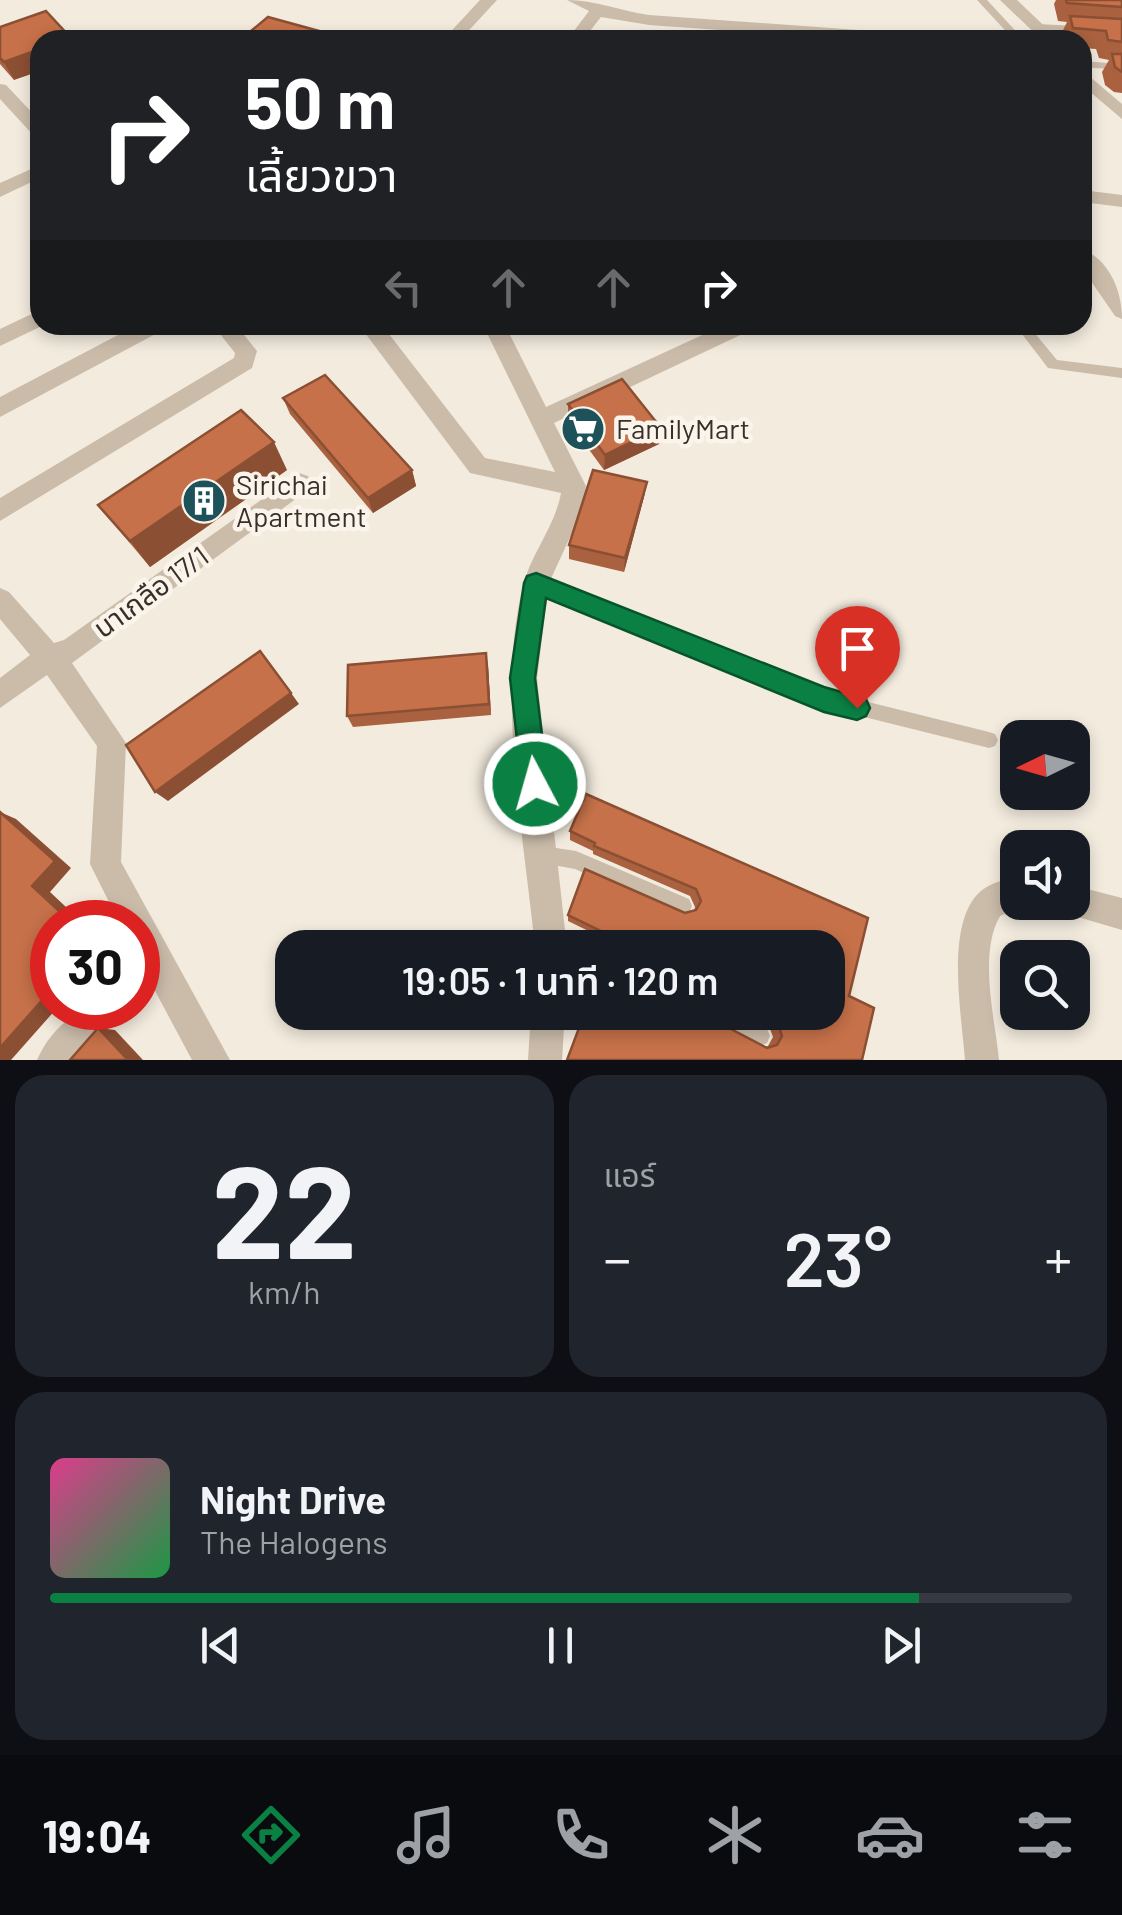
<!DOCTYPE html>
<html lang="th">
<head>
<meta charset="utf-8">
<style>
	:root { --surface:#171b24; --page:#20242c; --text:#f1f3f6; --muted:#9ea1a6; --line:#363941; --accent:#0b8043 }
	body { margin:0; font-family:Barlow,"Noto Sans Thai",sans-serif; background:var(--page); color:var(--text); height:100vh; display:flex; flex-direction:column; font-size:38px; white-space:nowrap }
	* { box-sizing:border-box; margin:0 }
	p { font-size:32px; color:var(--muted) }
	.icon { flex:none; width:55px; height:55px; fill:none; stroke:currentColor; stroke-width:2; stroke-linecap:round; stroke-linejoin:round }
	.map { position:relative; height:1060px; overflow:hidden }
	.panel { display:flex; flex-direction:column; gap:15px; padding:15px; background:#0d0f14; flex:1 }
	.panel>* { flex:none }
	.top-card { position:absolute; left:30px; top:30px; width:1062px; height:305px; border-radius:30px; box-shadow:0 5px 15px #0003; background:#202124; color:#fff; overflow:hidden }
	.needle { width:65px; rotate:265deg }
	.buttons { position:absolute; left:1000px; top:720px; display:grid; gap:20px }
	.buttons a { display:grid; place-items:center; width:90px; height:90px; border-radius:20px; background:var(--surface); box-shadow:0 5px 15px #0003; font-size:50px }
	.speed { position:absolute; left:30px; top:900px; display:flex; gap:20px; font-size:50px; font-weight:700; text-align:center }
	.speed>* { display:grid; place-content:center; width:130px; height:130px; border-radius:50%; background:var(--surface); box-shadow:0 5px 15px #0003; line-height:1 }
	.speed .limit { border:15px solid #d22; background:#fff; color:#111 }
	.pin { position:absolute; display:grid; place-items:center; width:85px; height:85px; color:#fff; margin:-102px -42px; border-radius:50% 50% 50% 0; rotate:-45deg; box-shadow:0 0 10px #0007 }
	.pin .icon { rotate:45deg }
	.me { position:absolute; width:110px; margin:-55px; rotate:354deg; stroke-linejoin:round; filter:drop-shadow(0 0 8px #0008) }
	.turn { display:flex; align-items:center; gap:35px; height:210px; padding:0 50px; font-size:45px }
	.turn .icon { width:130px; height:130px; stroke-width:2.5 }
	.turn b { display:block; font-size:70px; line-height:85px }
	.lanes { display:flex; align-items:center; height:95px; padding:0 50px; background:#0003; justify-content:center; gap:50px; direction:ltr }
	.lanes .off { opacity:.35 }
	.big { font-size:75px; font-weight:600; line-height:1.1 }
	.panel .tile { flex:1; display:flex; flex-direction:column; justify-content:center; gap:15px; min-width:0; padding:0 35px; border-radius:30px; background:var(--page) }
	.panel .dial { align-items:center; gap:0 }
	.dial b { font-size:130px; line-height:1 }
	.song { display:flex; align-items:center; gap:30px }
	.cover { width:120px; height:120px; border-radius:15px; background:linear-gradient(135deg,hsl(330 70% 55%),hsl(140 70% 35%)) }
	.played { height:10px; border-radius:5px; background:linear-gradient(90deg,var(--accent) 85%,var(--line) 85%) }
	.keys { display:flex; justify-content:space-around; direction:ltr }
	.heat { display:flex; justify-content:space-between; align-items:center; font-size:55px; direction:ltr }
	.panel .tiles { flex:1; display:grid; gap:15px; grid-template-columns:1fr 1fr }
	.tile:last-child { grid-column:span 2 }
	.trip { position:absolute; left:275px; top:930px; width:570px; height:100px; border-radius:30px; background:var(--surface); box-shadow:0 5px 15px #0003; font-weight:600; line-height:100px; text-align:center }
	.dock { display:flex; height:160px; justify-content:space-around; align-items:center; background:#090b0e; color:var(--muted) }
	.dock .icon { width:70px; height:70px }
	.dock .selected { color:var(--accent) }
	.dock b { font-size:45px; color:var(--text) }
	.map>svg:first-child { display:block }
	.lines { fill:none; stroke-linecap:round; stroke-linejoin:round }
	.service { fill:#cbbcaa; fill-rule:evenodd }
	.minor { fill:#cbbcaa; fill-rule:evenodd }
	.wall { fill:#aa613f }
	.shaded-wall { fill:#8b4f33 }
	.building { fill:#c67149; stroke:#8b4f33; stroke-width:2.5 }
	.route { fill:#0b8043; stroke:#07532c; stroke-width:2.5 }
	.labels { text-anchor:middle; stroke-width:9; stroke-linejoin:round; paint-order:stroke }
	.poi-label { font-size:28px; fill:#392f29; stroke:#faf4eb; text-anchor:start }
	.street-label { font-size:28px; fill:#392f29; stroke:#faf4eb }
</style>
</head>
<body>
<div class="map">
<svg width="1122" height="1060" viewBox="0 0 1122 1060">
	<rect width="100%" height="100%" fill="#f3ebde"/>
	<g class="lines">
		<g class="service">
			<path d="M977,0H987L1024,40H1014Z"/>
			<path d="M1036,24L1122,28V34L1033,29L1031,27Z"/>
			<path d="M1082,61L1122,64V70L1082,67Z"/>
			<path d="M1015,325H1028L1057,360L1122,368V378L1048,368Z"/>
			<path d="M536,576L824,691L989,732L995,734L998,740L995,746L989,748L824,707L530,588L528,583L530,578Z"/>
			<path d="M543,846L576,851L689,899L692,906L689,913L682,916L575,869L536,862L534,855L536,848Z"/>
			<path d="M551,927L592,941L595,948H554L544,944L541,937L544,930Z"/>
			<path d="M704,1012H736L767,1029L770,1036L767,1043L760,1046L753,1043L707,1019Z"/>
		</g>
		<g class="minor">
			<path d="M480,0H497L460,40H443Z"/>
			<path d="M567,0C595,0 621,11 649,15L928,35L936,40H860L649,25L601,17L583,40H567L589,11Z"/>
			<path d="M1000,0H1017L1059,40H1042Z"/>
			<path d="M1082,70L1122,104V119L1082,85Z"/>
			<path d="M0,84L6,85L40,121V137L34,136L0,99Z"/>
			<path d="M40,165V178L0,197V183Z"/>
			<path d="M1082,190L1122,195V207L1082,202Z"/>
			<path d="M1082,249C1110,260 1122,292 1122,319L1115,316L1082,268Z"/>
			<path d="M40,310V325H44L0,346V329Z"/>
			<path d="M137,325H166L163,330L0,417V397Z"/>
			<path d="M213,325H236L257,351L252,368L0,521V498L234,358L235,353Z"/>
			<path d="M359,325H382L485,458L555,472L483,325H505L546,407L724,325H754L751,330L554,423L586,486L582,511L549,583L537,678L567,948H535C524,836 496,693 523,586C531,553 555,527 561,493L470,473Z"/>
			<path d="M299,473L308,476L311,483L308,490L72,663L126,743L121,862L230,1060H192L138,959V922H119L90,864L97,746L47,675L0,708V678L30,655L0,619V588L9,592L54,643L64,640Z"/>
			<path d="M1018,876V902L1029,903L1000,916C978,955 995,1018 999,1060H965C962,1017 944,922 981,891C990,883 1006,879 1018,876Z"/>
			<path d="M1072,885L1122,898V930L1061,912L1057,902H1072Z"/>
			<path d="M531,1012H565L562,1060H528Z"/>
			<path d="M80,1013L92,1018L97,1030L77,1060H37C45,1041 61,1021 80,1013Z"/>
		</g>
	</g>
	<g class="wall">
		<path d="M1056,0H1122V93L1114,92L1105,85L1102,72L1109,60L1099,58L1096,49L1082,48V40H1062L1061,34L1067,22L1058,21L1054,4Z"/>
		<path d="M0,27L14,80L0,64Z"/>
		<path d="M283,398L412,470L416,486L373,513L290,414Z"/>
		<path d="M568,404L661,428L659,444L604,470L568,421Z"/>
		<path d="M287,470L150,567L98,505Z"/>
		<path d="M647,482L644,497L624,572L569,559V545Z"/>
		<path d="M488,665L491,715L353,727L347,716Z"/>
		<path d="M586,794L849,996L862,1060H567L710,1018L765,1047L768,1046L773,1037L769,1026L744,1012H828L611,942L568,921V915L685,913L694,911L695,907L690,896L593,854V851L570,840V831Z"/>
	</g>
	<g class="shaded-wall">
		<path d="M40,49V71L14,80L4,62Z"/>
		<path d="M661,428L659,444L604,470L605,455Z"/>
		<path d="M274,442L287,470L150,567L130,541Z"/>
		<path d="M412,470L416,486L373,513L368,498Z"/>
		<path d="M647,482L644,497L624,572L625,558Z"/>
		<path d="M486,653L488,665L491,715L489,704Z"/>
		<path d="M291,693L299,704L168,801L155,792Z"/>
		<path d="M0,812L16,819L71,868L50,892L82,922H71L32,886Z"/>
		<path d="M52,989V1008H57L11,1060H0V1048Z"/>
		<path d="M98,1028L115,1030L143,1060H128Z"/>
	</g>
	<g class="building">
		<path d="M1066,0H1122V7L1067,3Z"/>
		<path d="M46,11L71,38L66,40H40V49L4,62L0,58V27Z"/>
		<path d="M1070,16L1122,19V42L1108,40L1106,31L1073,28Z"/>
		<path d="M268,17L352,40H240Z"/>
		<path d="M1112,54H1122V72L1115,67Z"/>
		<path d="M325,375L412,470L368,498L283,398Z"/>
		<path d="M622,379L661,428L605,455L568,404Z"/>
		<path d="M241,410L274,442L130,541L98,505Z"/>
		<path d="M593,470L647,482L625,558L569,545Z"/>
		<path d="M260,651L291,693L155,792L126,745Z"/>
		<path d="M486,653L489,704L347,716L348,665Z"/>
		<path d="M586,794L868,918L849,996L874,1008L862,1060H567L585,1012H709L710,1018L767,1048L777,1045L782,1036L778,1024L757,1012H828V948H609L613,937L568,915L585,869L685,913L696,910L701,901L696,889L594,846L595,843L570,831Z"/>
		<path d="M0,812L55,861L32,886L71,922H52V989L0,1048Z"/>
		<path d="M98,1028L128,1060H70Z"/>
	</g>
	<path class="route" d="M536,573L824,687L866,699L870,708L866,716L857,720L824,712L546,598L535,678L548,784L545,794L535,798L525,794L522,784L510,678L524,583L527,576Z"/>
	<defs>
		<symbol id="supermarket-disc" viewBox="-11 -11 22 22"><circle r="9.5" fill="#1e525b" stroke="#faf4eb"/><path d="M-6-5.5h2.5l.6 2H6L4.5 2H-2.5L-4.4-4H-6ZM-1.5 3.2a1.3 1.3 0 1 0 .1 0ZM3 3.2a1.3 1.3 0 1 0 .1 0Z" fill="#fff"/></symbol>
		<symbol id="building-disc" viewBox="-11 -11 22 22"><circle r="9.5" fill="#1e525b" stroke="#faf4eb"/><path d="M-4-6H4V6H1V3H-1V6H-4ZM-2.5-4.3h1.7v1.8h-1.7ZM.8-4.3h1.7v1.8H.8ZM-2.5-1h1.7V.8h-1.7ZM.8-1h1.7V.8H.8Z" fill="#fff"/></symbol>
	</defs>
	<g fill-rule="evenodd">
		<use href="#supermarket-disc" x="558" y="404" width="50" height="50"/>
		<use href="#building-disc" x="179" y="476" width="50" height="50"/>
	</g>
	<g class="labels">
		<g class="poi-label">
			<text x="616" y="439">FamilyMart</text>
			<text x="236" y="495">Sirichai<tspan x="236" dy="32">Apartment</tspan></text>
		</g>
		<g class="street-label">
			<text transform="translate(151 592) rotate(-36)" y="10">นาเกลือ 17/1</text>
		</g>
	</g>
</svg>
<div class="buttons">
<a><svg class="needle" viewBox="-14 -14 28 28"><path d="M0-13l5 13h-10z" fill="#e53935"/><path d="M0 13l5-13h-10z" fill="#9ea1a6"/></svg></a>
<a><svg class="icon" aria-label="sound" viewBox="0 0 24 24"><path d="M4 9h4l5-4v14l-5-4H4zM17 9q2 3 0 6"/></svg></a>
<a><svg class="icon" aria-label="search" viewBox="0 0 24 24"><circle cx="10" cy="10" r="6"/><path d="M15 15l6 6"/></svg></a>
</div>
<div class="speed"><div class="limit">30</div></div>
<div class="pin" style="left:857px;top:708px;background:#d93025"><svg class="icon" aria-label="arrive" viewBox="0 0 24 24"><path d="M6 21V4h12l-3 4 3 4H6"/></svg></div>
<svg class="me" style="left:535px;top:784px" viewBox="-20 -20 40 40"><circle r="17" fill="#0b8043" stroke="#fff" stroke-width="3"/><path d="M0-11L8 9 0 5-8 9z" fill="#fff"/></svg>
<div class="trip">19:05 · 1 นาที · 120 m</div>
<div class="top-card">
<div class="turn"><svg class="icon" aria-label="right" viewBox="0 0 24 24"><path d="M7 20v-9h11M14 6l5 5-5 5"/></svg><div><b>50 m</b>เลี้ยวขวา</div></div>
<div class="lanes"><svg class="icon off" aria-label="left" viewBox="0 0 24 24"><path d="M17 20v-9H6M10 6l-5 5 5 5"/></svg><svg class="icon off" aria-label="ahead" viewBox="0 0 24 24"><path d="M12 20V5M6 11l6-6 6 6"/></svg><svg class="icon off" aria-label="ahead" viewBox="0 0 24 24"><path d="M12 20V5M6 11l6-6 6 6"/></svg><svg class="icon" aria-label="right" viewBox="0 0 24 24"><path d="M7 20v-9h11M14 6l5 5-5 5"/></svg></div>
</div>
</div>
<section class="panel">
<div class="tiles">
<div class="tile dial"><b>22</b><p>km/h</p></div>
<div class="tile"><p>แอร์</p>
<div class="heat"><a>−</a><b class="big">23°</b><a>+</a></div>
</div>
<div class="tile">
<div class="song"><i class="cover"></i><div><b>Night Drive</b><p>The Halogens</p></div></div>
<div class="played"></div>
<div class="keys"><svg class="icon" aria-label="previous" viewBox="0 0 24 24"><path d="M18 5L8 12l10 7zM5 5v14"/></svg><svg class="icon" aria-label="pause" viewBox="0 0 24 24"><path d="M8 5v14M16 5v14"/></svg><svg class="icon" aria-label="next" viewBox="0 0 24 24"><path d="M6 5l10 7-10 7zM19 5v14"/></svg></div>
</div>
</div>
</section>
<nav class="dock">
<b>19:04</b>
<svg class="icon selected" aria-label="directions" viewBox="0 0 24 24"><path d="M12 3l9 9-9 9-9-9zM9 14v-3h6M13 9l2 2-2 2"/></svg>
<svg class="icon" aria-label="music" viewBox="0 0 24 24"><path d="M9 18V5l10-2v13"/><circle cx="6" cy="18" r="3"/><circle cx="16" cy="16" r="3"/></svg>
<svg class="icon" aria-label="phone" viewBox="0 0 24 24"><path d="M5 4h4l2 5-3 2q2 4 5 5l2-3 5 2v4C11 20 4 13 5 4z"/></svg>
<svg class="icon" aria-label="climate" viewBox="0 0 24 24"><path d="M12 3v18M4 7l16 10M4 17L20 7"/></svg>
<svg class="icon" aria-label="car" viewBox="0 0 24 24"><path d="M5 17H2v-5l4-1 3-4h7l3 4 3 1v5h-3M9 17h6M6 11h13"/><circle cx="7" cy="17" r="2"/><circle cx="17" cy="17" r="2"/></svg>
<svg class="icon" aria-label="filters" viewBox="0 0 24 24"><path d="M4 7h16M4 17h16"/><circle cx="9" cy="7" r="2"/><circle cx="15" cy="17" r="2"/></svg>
</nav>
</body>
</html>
